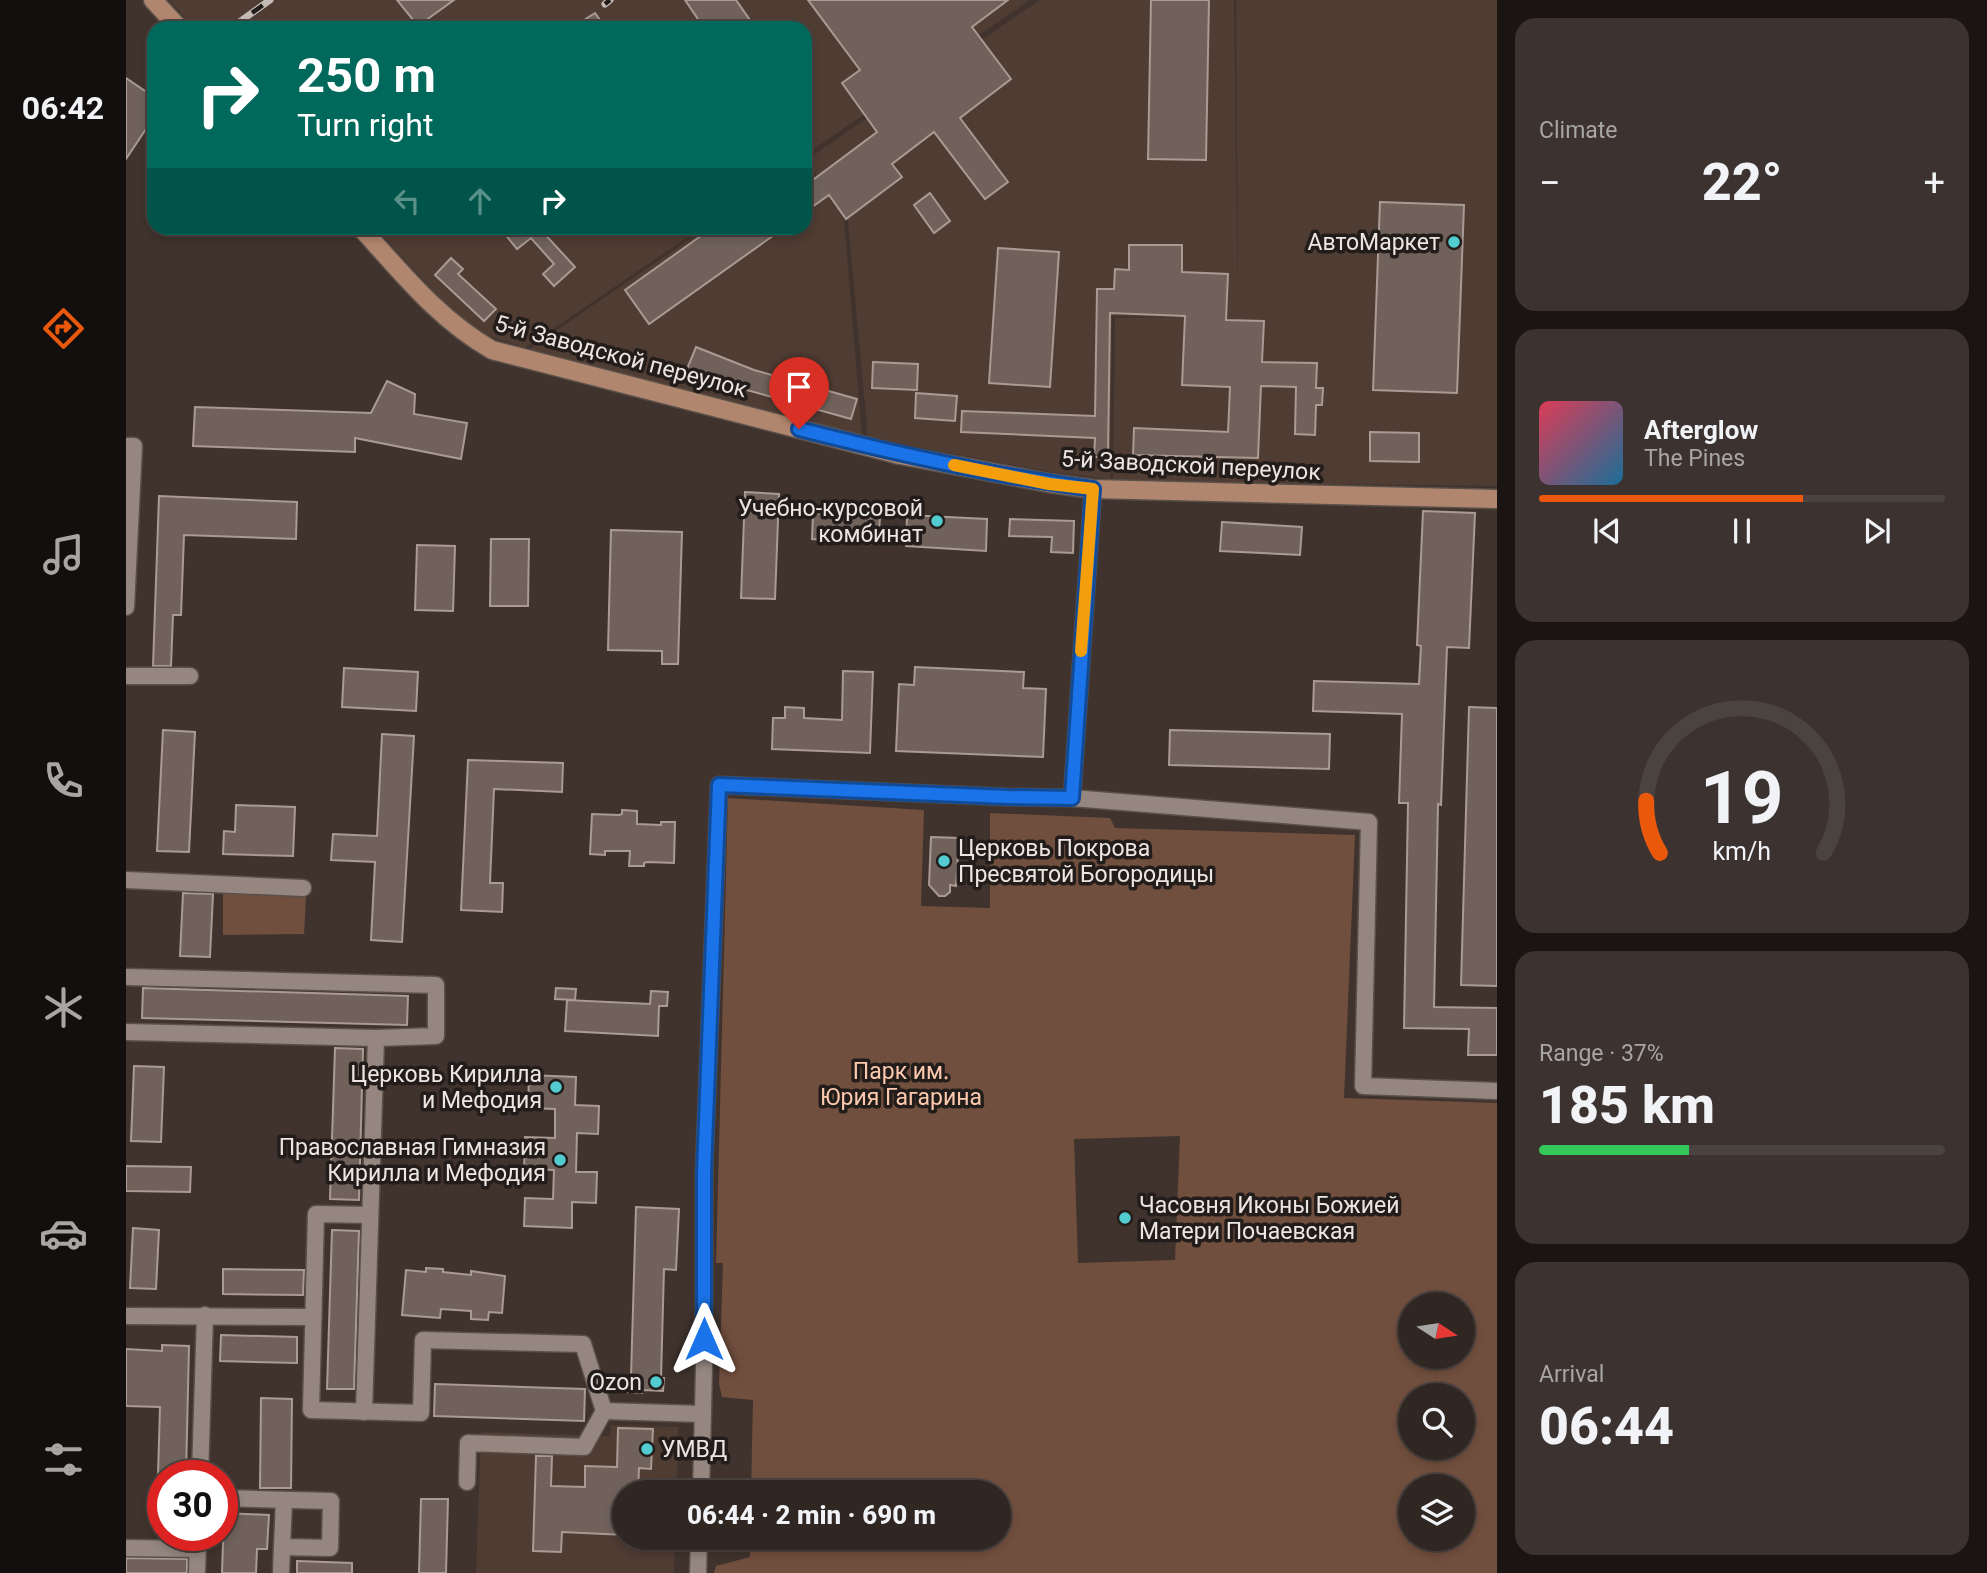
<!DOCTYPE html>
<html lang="en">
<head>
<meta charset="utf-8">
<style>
	:root { --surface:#302622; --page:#3c322f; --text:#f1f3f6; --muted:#a8a5a5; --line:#4b4340; --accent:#ea580c }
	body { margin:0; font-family:Roboto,sans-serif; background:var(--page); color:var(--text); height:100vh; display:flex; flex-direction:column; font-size:26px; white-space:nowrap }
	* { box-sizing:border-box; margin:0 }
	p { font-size:23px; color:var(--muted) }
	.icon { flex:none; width:38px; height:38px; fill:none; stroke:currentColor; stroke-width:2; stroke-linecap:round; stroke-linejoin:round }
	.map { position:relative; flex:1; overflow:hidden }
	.side { display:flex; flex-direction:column; gap:18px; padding:18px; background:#1a1513; width:490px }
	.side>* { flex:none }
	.banner { position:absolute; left:21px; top:21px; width:665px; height:214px; border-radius:21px; box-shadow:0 4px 10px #0003,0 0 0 2px var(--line); background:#00695c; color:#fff; overflow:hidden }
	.needle { width:46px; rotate:102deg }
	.tools { position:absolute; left:1272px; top:1292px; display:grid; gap:14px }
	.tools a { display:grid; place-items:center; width:77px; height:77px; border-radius:50%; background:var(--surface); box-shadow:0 4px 10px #0003,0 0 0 2px var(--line); font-size:35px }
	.speed { position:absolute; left:21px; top:1460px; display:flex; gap:14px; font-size:35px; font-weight:700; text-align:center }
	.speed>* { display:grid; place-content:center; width:91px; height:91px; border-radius:50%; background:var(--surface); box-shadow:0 4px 10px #0003,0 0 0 2px var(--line); line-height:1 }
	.speed .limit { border:10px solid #d22; background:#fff; color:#111 }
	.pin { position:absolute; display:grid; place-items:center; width:60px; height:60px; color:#fff; margin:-72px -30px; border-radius:50% 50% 50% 0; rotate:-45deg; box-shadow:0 0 7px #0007 }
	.pin .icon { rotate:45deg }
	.me { position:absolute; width:77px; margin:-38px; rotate:0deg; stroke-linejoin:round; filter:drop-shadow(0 0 5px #0008) }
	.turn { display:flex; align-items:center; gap:24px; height:147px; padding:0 35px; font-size:32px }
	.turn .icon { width:91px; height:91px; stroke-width:2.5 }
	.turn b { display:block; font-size:49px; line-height:60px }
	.lanes { display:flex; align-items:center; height:66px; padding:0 35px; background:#0003; justify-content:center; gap:35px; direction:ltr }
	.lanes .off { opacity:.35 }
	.big { font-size:52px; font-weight:800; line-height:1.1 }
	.side .card { flex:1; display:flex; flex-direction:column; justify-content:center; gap:10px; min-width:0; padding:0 24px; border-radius:21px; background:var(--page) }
	.side .dial { align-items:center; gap:0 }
	.dial svg { height:182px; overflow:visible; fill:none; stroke:var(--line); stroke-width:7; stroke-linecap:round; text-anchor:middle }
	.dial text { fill:var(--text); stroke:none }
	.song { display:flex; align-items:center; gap:21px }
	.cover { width:84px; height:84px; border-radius:10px; background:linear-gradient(135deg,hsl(350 70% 55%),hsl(200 70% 35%)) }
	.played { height:7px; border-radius:4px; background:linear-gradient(90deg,var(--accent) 65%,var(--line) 65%) }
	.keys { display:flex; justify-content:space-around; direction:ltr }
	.heat { display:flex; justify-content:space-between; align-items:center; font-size:38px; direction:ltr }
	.charge { height:10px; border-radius:5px; background:linear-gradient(90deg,#34c759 37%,var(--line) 0) }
	.trip { position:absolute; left:486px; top:1480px; width:399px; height:70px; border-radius:35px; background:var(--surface); box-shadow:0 4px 10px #0003,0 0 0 2px var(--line); font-weight:800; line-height:70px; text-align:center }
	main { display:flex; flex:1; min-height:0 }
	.menu { display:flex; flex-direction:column; width:126px; justify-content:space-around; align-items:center; background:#130f0e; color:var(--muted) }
	.menu .icon { width:49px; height:49px }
	.menu .selected { color:var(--accent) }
	.menu b { font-size:32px; color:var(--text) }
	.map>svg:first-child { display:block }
	.built { fill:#4f3c33 }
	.green { fill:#714f3e; fill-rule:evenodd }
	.building { fill:#70625b; stroke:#a99a93; stroke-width:2 }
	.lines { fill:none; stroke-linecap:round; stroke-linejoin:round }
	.street-casing { stroke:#5a504a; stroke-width:19 }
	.secondary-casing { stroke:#5a504a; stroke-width:21 }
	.street { stroke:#958780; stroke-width:16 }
	.secondary { stroke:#b1866e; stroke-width:18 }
	.rail-casing { stroke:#c3bab5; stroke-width:7 }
	.rail { stroke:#221d1a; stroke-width:4.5; stroke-dasharray:13; stroke-linecap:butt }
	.route-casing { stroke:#114b97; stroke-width:18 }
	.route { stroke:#1a73e8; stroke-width:12 }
	.slow { stroke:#f59e0b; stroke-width:12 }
	.poi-dot { fill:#52ccd1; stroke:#221d1a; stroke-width:2.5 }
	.labels { text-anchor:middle; stroke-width:7; stroke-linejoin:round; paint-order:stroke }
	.poi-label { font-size:23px; fill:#ede5e1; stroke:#221d1a; text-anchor:end }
	.street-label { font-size:23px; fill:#ede5e1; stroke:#221d1a }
	.park-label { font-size:23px; fill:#fdc9ae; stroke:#221d1a }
</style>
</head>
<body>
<main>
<nav class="menu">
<b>06:42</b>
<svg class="icon selected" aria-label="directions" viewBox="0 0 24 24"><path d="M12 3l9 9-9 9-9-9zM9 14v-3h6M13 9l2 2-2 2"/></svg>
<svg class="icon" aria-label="music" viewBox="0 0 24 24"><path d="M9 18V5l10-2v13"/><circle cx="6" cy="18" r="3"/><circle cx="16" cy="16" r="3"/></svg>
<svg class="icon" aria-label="phone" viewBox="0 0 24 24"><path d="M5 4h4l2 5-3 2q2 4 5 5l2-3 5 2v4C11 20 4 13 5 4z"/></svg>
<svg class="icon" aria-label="climate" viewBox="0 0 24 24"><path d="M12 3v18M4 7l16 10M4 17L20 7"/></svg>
<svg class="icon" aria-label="car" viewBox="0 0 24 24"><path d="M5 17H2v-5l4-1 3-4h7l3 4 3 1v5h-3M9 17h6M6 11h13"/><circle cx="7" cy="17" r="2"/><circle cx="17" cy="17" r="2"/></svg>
<svg class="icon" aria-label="filters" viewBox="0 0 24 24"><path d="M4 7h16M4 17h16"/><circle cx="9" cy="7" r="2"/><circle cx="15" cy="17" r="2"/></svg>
</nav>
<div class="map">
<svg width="1371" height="1573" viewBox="0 0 1371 1573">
	<rect width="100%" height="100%" fill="#40332d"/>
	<g class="built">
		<path d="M43,0H904L679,155V28H69Z"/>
		<path d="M914,0H1108L1112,318L1110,0H1371V486L1021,482L987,479L989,318L1056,317L986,316L984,479L925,472L742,438L722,222L680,160Z"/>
		<path d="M679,162L718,219L736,437L402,350L580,228H679Z"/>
		<path d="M250,228H575L399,348L351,332L309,293Z"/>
		<path d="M485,1425L552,1427L551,1493H499V1538H549L548,1573H350L355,1432L484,1436Z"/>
	</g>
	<g class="green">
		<path d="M602,798L798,810L795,906L864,908V813L984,818L989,828L1229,835L1218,1098L1371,1103V1573H588L590,1566L624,1557V1538H873V1493H625L627,1400L596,1397L593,1384L597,1263H590ZM1054,1136L1049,1260L952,1263L948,1139ZM1284,1304H1337V1356H1284ZM1284,1395H1337V1447H1284ZM1284,1486H1337V1538H1284Z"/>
		<path d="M97,892L180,896L178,934L97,935Z"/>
	</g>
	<g class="building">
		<path d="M271,0H328L292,26Z"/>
		<path d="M559,0H610L626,23L618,28H578Z"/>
		<path d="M682,0H882L846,27L885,79L834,118L882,182L859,199L808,132L766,164L776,177L720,219L703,195L679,212V167L688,179L751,132L716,83L734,70Z"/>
		<path d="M1025,0H1083L1080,160L1022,159Z"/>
		<path d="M469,13L480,28H463L458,20Z"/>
		<path d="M0,78L28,97V117L0,159Z"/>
		<path d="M804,193L824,221L808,233L788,205Z"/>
		<path d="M1254,202L1338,205L1331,393L1247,390Z"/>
		<path d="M374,228H418L415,230L449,267L428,286L417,274L428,264L405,238L391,249Z"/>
		<path d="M586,228H658L523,324L499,290Z"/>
		<path d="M1003,245H1056V272L1102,274L1100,320L1138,321L1136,362L1191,363L1190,388H1197L1196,405H1190L1189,435L1169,434L1170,387L1135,386L1132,458L1007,455L1008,428L1102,432L1104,387L1056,385L1059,316L984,313L982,457H968L969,438L835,432L836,411L969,416L971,289H988L989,269L1003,270Z"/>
		<path d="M872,248L933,252L924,387L863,383Z"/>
		<path d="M325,258L337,269L332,274L370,309L358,321L309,275Z"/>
		<path d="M570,347L628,370L731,399L725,419L610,387L609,388L561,369Z"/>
		<path d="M747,362L792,364L791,390L746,388Z"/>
		<path d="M261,381L289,394L288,414L341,423L335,459L229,438V452L67,446L69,407L245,413Z"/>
		<path d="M790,393L831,396L829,421L789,418Z"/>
		<path d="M1244,432L1293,433V462L1244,461Z"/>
		<path d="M619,492L653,494L649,599L615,598Z"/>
		<path d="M33,496L171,502L170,539L58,535L55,615H47L45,666H27Z"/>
		<path d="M1297,511L1349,513L1343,648L1321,647L1315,805L1312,804L1308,1007L1371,1008V1055H1342L1343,1029L1278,1028L1282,803H1273L1276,714L1187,711L1188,681L1293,684L1295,646L1291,645Z"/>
		<path d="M687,513L754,518L752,544L686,539Z"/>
		<path d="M781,515L861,519L860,551L780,546Z"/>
		<path d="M884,519L948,521L947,553L925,552L926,537L883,536Z"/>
		<path d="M1096,522L1176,527L1174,555L1094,551Z"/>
		<path d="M485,530L556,532L552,664H536V651L482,650Z"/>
		<path d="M365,539H403L402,606H364Z"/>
		<path d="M291,545L329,546L327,611L289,610Z"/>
		<path d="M789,667L898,672L897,688L920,689L917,757L770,751L773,684L788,685Z"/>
		<path d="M218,668L292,672L290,711L216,707Z"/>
		<path d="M717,671L747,672L744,753L646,749L647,718H659V707L678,708V718L716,720Z"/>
		<path d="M1343,707L1371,708V986L1335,985Z"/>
		<path d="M37,730L69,732L63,852L31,851Z"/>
		<path d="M1044,730L1204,734L1203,769L1043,765Z"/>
		<path d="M256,734L288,736L276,942L245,940L249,862L205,860L207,834L251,836Z"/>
		<path d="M342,760L437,763L436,792L368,789L364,883H377L376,912L335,910Z"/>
		<path d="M110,805L169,807L167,856L97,854L98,831L109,832Z"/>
		<path d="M496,810L511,811V824L535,825V822H549L548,863L521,862L518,863V866H503L504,851H479V855L464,854L466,814L493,815L496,814Z"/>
		<path d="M805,837L833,838L830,886L824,885V892L819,896H813L803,885Z"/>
		<path d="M57,893L87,894L84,957L54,956Z"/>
		<path d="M17,988L282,996L281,1025L16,1018Z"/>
		<path d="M430,988L450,989L449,1000L429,999Z"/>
		<path d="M525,991L542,992L541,1006H533L532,1036L439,1031L441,1000L524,1004Z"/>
		<path d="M209,1048L237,1049L233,1200L204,1199Z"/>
		<path d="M8,1066L38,1067L35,1142L5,1141Z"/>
		<path d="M403,1075L450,1077L449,1105L473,1106L472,1134L451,1133L450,1172H471L470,1203L446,1202V1228L398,1226L399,1198L427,1199L428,1170L398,1169L399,1137L429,1138V1109L402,1108Z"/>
		<path d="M0,1166L65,1167L64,1192L0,1191Z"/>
		<path d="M510,1207L553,1209L550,1270L538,1269L535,1378H538L537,1391L516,1390V1393L502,1392V1377H505Z"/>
		<path d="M7,1228L33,1230L30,1289L4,1288Z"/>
		<path d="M206,1230L233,1231L228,1389H201Z"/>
		<path d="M300,1268L317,1269V1272L345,1275V1271L379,1276L376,1313L363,1312L362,1320L345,1319V1311L315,1309L314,1318L276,1315L280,1270L300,1272Z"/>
		<path d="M97,1269L178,1270L177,1295L97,1294Z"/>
		<path d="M95,1335L171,1337V1363L94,1361Z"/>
		<path d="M36,1345L63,1346L60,1475H32L34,1407L0,1406V1349L36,1351Z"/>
		<path d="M309,1384L459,1389L458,1421L308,1416Z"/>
		<path d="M135,1398L166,1399L165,1488H134Z"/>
		<path d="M492,1428L527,1429L525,1469L513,1468L512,1493H499V1535L436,1532L435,1552L407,1551L410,1456H426L425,1486L459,1487V1466L491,1467Z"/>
		<path d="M295,1499H322L320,1573H293Z"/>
		<path d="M98,1513L143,1515L141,1549H131L130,1573H96Z"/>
		<path d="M0,1558L61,1559V1573H0Z"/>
		<path d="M171,1561L226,1563V1573H171Z"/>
	</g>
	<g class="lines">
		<defs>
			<g id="street">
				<path d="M0,446H8L0,607"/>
				<path d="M0,676H64"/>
				<path d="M946,798L967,489"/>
				<path d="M0,880L177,888"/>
				<path d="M0,977L310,985V1036L250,1038L0,1032"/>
				<path d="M244,1215L190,1214L185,1410L295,1413L297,1340L457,1344L478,1411L577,1414"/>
				<path d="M0,1316L187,1317"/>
				<path d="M238,1412L250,1038"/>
				<path d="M74,1475L79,1315"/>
				<path d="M341,1482L342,1443L458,1447L478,1411"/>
				<path d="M575,1493L578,1367V1172L593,785L882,797L946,798L1243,822L1237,1086L1371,1091"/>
				<path d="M96,1498L205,1501L204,1548L156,1547L155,1573"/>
				<path d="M156,1547L158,1500"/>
				<path d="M0,1548L71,1549"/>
				<path d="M71,1573L72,1535"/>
				<path d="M572,1573L573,1538"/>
			</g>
			<g id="secondary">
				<path d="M27,0L53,28"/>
				<path d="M235,228C276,273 312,319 366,350L774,455L923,483L967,489L1371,499"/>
			</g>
		</defs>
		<use href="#street" class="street-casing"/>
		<use href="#secondary" class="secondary-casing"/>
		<use href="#street" class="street"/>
		<use href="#secondary" class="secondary"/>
		<defs>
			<g id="rail">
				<path d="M479,4L484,0"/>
				<path d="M105,28L144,0"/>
			</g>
		</defs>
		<use href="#rail" class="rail-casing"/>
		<use href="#rail" class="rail"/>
	</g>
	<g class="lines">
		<defs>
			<path id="route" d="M578,1339V1172L593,785L882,797L946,798L967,489C868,476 771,454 673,429"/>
		</defs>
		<use href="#route" class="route-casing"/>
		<use href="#route" class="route"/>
		<path class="slow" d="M828,465L923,484L967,489L955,651"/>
	</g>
	<g class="poi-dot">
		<circle cx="1328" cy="242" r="7"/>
		<circle cx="811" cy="521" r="7"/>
		<circle cx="818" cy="861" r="7"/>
		<circle cx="430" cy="1087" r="7"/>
		<circle cx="434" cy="1160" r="7"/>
		<circle cx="999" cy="1218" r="7"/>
		<circle cx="530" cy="1382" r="7"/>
		<circle cx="521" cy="1449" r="7"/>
	</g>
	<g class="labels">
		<g class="poi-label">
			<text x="1314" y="250">АвтоМаркет</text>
			<text x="797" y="516">Учебно-курсовой<tspan x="797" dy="26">комбинат</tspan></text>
			<text x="832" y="856" text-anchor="start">Церковь Покрова<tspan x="832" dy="26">Пресвятой Богородицы</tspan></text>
			<text x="416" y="1082">Церковь Кирилла<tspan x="416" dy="26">и Мефодия</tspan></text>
			<text x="420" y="1155">Православная Гимназия<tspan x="420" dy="26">Кирилла и Мефодия</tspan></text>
			<text x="1013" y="1213" text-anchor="start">Часовня Иконы Божией<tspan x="1013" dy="26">Матери Почаевская</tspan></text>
			<text x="516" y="1390">Ozon</text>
			<text x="535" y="1457" text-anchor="start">УМВД</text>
		</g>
		<g class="street-label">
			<text transform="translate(495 356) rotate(15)" y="8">5-й Заводской переулок</text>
			<text transform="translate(1065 465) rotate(3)" y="8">5-й Заводской переулок</text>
		</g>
		<g class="park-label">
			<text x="775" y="1079">Парк им.<tspan x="775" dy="26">Юрия Гагарина</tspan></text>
		</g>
	</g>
</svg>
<div class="tools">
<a><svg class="needle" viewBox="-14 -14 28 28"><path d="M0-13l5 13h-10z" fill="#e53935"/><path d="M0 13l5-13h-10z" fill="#a8a5a5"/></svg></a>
<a><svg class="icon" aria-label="search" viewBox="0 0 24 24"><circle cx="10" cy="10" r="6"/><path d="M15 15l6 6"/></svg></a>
<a><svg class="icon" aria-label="layers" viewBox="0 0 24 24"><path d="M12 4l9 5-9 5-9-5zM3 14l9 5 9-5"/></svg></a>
</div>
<div class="speed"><div class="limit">30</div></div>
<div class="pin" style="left:673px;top:429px;background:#d93025"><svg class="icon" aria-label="arrive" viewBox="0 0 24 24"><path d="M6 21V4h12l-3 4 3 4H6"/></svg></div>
<svg class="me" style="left:578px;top:1339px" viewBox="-20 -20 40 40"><path d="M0-17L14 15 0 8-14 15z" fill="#1a73e8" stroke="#fff" stroke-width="4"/></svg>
<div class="trip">06:44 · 2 min · 690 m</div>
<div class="banner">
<div class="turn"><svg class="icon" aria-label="right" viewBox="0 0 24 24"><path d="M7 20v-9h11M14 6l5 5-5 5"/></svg><div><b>250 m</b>Turn right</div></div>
<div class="lanes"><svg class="icon off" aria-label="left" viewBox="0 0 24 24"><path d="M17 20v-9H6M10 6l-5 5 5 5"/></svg><svg class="icon off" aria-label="ahead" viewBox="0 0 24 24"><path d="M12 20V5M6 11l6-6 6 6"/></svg><svg class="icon" aria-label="right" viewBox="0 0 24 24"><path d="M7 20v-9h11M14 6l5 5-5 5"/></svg></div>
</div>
</div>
<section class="side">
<div class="card"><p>Climate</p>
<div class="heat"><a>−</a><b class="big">22°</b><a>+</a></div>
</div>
<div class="card">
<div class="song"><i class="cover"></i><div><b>Afterglow</b><p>The Pines</p></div></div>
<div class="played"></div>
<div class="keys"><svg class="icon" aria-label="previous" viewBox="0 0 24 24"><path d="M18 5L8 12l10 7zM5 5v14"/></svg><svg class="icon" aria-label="pause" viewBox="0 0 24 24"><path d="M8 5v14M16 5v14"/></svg><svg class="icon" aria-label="next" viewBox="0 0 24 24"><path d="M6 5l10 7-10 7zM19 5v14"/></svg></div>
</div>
<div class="card dial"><svg viewBox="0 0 100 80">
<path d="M14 69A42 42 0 1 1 86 69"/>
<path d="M14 69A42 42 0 0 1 8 46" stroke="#ea580c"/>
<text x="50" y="56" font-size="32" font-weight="700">19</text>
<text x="50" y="72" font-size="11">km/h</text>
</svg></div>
<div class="card"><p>Range · 37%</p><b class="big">185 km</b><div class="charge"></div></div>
<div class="card"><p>Arrival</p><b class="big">06:44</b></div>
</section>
</main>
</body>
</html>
